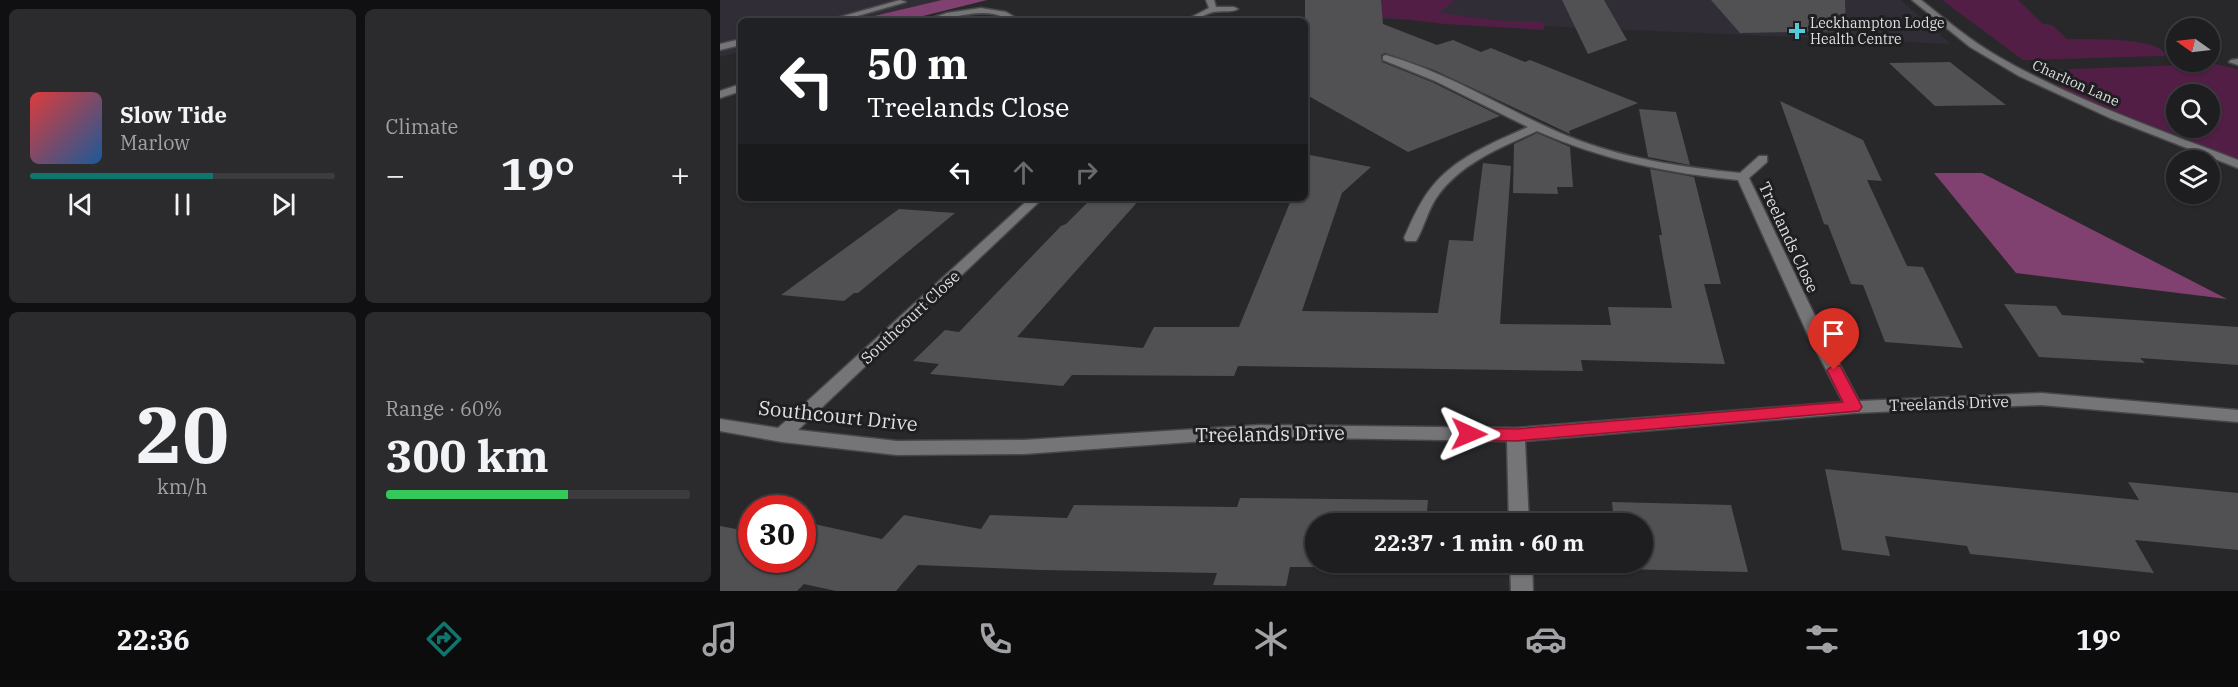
<!DOCTYPE html>
<html lang="en">
<head>
<meta charset="utf-8">
<style>
	:root { --surface:#1e1e20; --page:#2b2b2d; --text:#f1f3f6; --muted:#a1a2a5; --line:#3c3c3e; --accent:#0f766e }
	body { margin:0; font-family:"IBM Plex Serif",serif; background:var(--page); color:var(--text); height:100vh; display:flex; flex-direction:column; font-size:22px; white-space:nowrap }
	* { box-sizing:border-box; margin:0 }
	p { font-size:20px; color:var(--muted) }
	.icon { flex:none; width:33px; height:33px; fill:none; stroke:currentColor; stroke-width:2; stroke-linecap:round; stroke-linejoin:round }
	.map { position:relative; flex:1; overflow:hidden }
	.side { display:flex; flex-direction:column; gap:9px; padding:9px; background:#101012; width:720px }
	.side>* { flex:none }
	.hud { position:absolute; left:18px; top:18px; width:570px; height:183px; border-radius:9px; box-shadow:0 2px 4px #0004,0 0 0 2px var(--line); background:#202124; color:#fff; overflow:hidden }
	.needle { width:39px; rotate:284deg }
	.controls { position:absolute; left:1446px; top:18px; display:grid; gap:12px }
	.controls a { display:grid; place-items:center; width:54px; height:54px; border-radius:50%; background:var(--surface); box-shadow:0 2px 4px #0004,0 0 0 2px var(--line); font-size:30px }
	.speed { position:absolute; left:18px; top:495px; display:flex; gap:12px; font-size:30px; font-weight:700; text-align:center }
	.speed>* { display:grid; place-content:center; width:78px; height:78px; border-radius:50%; background:var(--surface); box-shadow:0 2px 4px #0004,0 0 0 2px var(--line); line-height:1 }
	.speed .limit { border:9px solid #d22; background:#fff; color:#111 }
	.pin { position:absolute; display:grid; place-items:center; width:51px; height:51px; color:#fff; margin:-62px -26px; border-radius:50% 50% 50% 0; rotate:-45deg; box-shadow:0 0 6px #0007 }
	.pin .icon { rotate:45deg }
	.me { position:absolute; width:66px; margin:-33px; rotate:91deg; stroke-linejoin:round; filter:drop-shadow(0 0 4px #0008) }
	.turn { display:flex; align-items:center; gap:21px; height:126px; padding:0 30px; font-size:27px }
	.turn .icon { width:78px; height:78px; stroke-width:2.5 }
	.turn b { display:block; font-size:42px; line-height:51px }
	.lanes { display:flex; align-items:center; height:57px; padding:0 30px; background:#0003; justify-content:center; gap:30px; direction:ltr }
	.lanes .off { opacity:.35 }
	.big { font-size:45px; font-weight:800; line-height:1.1 }
	.side .card { flex:1; display:flex; flex-direction:column; justify-content:center; gap:9px; min-width:0; padding:0 21px; border-radius:9px; background:var(--page) }
	.side .dial { align-items:center; gap:0 }
	.dial b { font-size:78px; line-height:1 }
	.song { display:flex; align-items:center; gap:18px }
	.cover { width:72px; height:72px; border-radius:9px; background:linear-gradient(135deg,hsl(0 70% 55%),hsl(210 70% 35%)) }
	.played { height:6px; border-radius:3px; background:linear-gradient(90deg,var(--accent) 60%,var(--line) 60%) }
	.keys { display:flex; justify-content:space-around; direction:ltr }
	.heat { display:flex; justify-content:space-between; align-items:center; font-size:33px; direction:ltr }
	.charge { height:9px; border-radius:4px; background:linear-gradient(90deg,#34c759 60%,var(--line) 0) }
	.side .tiles { flex:1; display:grid; gap:9px; grid-template-columns:repeat(2,1fr) }
	.trip { position:absolute; left:585px; top:513px; width:348px; height:60px; border-radius:30px; background:var(--surface); box-shadow:0 2px 4px #0004,0 0 0 2px var(--line); font-weight:800; line-height:60px; text-align:center }
	.menu { display:flex; height:96px; justify-content:space-around; align-items:center; background:#0c0c0d; color:var(--muted) }
	.menu .icon { width:42px; height:42px }
	.menu .active { color:var(--accent) }
	.menu b { font-size:27px; color:var(--text) }
	main { display:flex; flex:1; min-height:0 }
	.map>svg:first-child { display:block }
	.built { fill:#302d36 }
	.green { fill:#521e46; fill-rule:evenodd }
	.forest { fill:#814170 }
	.building { fill:#515154 }
	.lines { fill:none; stroke-linecap:round; stroke-linejoin:round }
	.minor-casing { stroke:#474648; stroke-width:3 }
	.tertiary-casing { stroke:#474648; stroke-width:3 }
	.minor { fill:#757477; fill-rule:evenodd }
	.tertiary { fill:#757477; fill-rule:evenodd }
	.route { fill:#e11d48; stroke:#92132f; stroke-width:1.5 }
	.poi-dot { fill:#53cbdb; stroke:#1f1e21; stroke-width:2 }
	.labels { text-anchor:middle; stroke-width:6; stroke-linejoin:round; paint-order:stroke }
	.far-poi-label { font-size:14px; fill:#dfdee0; stroke:#1f1e21; text-anchor:start }
	.far-street-label { font-size:14px; fill:#dfdee0; stroke:#1f1e21 }
	.street-label { font-size:16px; fill:#dfdee0; stroke:#1f1e21 }
	.near-street-label { font-size:20px; fill:#dfdee0; stroke:#1f1e21 }
</style>
</head>
<body>
<main>
<section class="side">
<div class="tiles">
<div class="card">
<div class="song"><i class="cover"></i><div><b>Slow Tide</b><p>Marlow</p></div></div>
<div class="played"></div>
<div class="keys"><svg class="icon" aria-label="previous" viewBox="0 0 24 24"><path d="M18 5L8 12l10 7zM5 5v14"/></svg><svg class="icon" aria-label="pause" viewBox="0 0 24 24"><path d="M8 5v14M16 5v14"/></svg><svg class="icon" aria-label="next" viewBox="0 0 24 24"><path d="M6 5l10 7-10 7zM19 5v14"/></svg></div>
</div>
<div class="card"><p>Climate</p>
<div class="heat"><a>−</a><b class="big">19°</b><a>+</a></div>
</div>
<div class="card dial"><b>20</b><p>km/h</p></div>
<div class="card"><p>Range · 60%</p><b class="big">300 km</b><div class="charge"></div></div>
</div>
</section>
<div class="map">
<svg width="1518" height="591" viewBox="0 0 1518 591">
	<rect width="100%" height="100%" fill="#28282a"/>
	<g class="built">
		<path d="M0,0H236L140,21H21V52L0,57Z"/>
		<path d="M610,0H1181L1231,44L642,18Z"/>
	</g>
	<g class="green">
		<path d="M588,0H735L719,13L784,21H822L825,30L725,24L603,10Z"/>
		<path d="M1222,0H1298L1323,24L1332,25L1347,39C1370,40 1432,36 1446,54L1443,56L1303,60Z"/>
		<path d="M1495,64L1518,69V159L1349,93L1321,70ZM1456,94H1490V128H1456Z"/>
	</g>
	<g class="forest">
		<path d="M222,0H267L183,21H133Z"/>
		<path d="M1214,173H1262L1507,299L1296,273Z"/>
	</g>
	<g class="building">
		<path d="M585,0H661L663,24L717,45L733,40L761,52L771,48L805,62L810,60L918,103L849,131L850,134L714,70L665,53L661,55L662,62L714,83L780,116L688,152L585,94Z"/>
		<path d="M842,0H884L907,40L868,54Z"/>
		<path d="M991,0H1125L1126,31L1020,33Z"/>
		<path d="M1230,62L1245,74L1286,105L1215,106L1169,63Z"/>
		<path d="M1060,101L1143,140L1162,181L1147,180L1187,266L1203,267L1243,348L1165,342L1143,285L1131,284L1108,225L1104,224Z"/>
		<path d="M919,109L956,112L970,165L928,157Z"/>
		<path d="M817,133L850,147L853,187H837L838,194L793,193L794,144Z"/>
		<path d="M585,154L651,167L622,193L582,311L718,313L729,240L753,241L763,163L791,166L780,324L891,325L888,307L952,308L939,235H942L930,169L974,177L1001,284H984L1005,364L861,360L863,371L518,366L514,376L352,375L343,386L210,374L219,364L193,361L225,330L239,332L341,226L346,224L372,198H421L297,337L423,348L434,327H519L571,200L575,198H585Z"/>
		<path d="M179,209L235,213L138,293H134L124,301L61,295Z"/>
		<path d="M1284,304L1336,306L1342,315L1518,327V365L1420,358L1425,363L1319,357Z"/>
		<path d="M1105,469L1419,500L1408,482L1518,493V550L1415,540L1434,573L1250,554L1247,546L1165,536L1170,556L1122,550Z"/>
		<path d="M520,498L708,500L706,524H596V562H702V567H570L566,586L493,585L497,573L321,570L198,565L176,591H116L84,584L77,591H0V526L32,532V560H82V524L85,522L162,539L184,515L261,529L270,515L347,518L354,505L517,507Z"/>
		<path d="M892,502L1011,505L1028,572L900,569L899,562H922V524H894Z"/>
	</g>
	<g class="lines">
		<defs>
			<g id="minor">
				<path d="M180,0L186,2L120,21H106Z"/>
				<path d="M486,0H494L496,7H514L518,9C511,13 502,10 493,12C482,15 476,21 464,21L489,8Z"/>
				<path d="M261,8L286,12L296,18L292,21C286,19 280,15 274,14C250,10 227,21 203,21L227,13Z"/>
				<path d="M21,39V45L0,50V44Z"/>
				<path d="M666,55C730,73 789,112 850,137C905,159 961,167 1020,173L1039,156H1047V162L1029,178L1103,333L1139,401L1321,393L1518,410V422L1321,405L1134,413L805,441L809,524H789L787,441L540,437L304,454L177,455L62,442L0,431V419L58,428L310,198H323L78,430L177,441L304,440L540,425L796,428L1123,402L1087,333L1018,180C946,173 884,160 817,131C782,147 743,162 719,194C708,208 705,226 696,241H686L684,238C691,222 698,206 708,192C731,159 772,143 808,127L715,81L663,60V56Z"/>
				<path d="M1518,59V65L1509,62L1511,60Z"/>
				<path d="M21,84V91L0,98V91Z"/>
				<path d="M790,562H812L813,591H791Z"/>
			</g>
			<path id="tertiary" d="M1192,0H1201C1226,20 1251,41 1279,57C1354,100 1437,129 1518,160V168L1390,118L1299,76L1250,47Z"/>
		</defs>
		<use href="#minor" class="minor-casing"/>
		<use href="#tertiary" class="tertiary-casing"/>
		<use href="#minor" class="minor"/>
		<use href="#tertiary" class="tertiary"/>
	</g>
	<path class="route" d="M1114,365L1120,366L1142,407L1139,411L796,441L749,440L743,438L741,434L743,430L749,428L796,429L1123,402L1107,370Z"/>
	<path class="poi-dot" d="M1074 22h6v6h6v6h-6v6h-6v-6h-6v-6h6z"/>
	<g class="labels">
		<g class="far-poi-label">
			<text x="1090" y="28">Leckhampton Lodge<tspan x="1090" dy="16">Health Centre</tspan></text>
		</g>
		<g class="far-street-label">
			<text transform="translate(1356 83) rotate(24)" y="5">Charlton Lane</text>
		</g>
		<g class="street-label">
			<text transform="translate(1069 237) rotate(65)" y="6">Treelands Close</text>
			<text transform="translate(190 317) rotate(-43)" y="6">Southcourt Close</text>
			<text transform="translate(1229 403) rotate(-2)" y="6">Treelands Drive</text>
		</g>
		<g class="near-street-label">
			<text transform="translate(118 416) rotate(6)" y="7">Southcourt Drive</text>
			<text transform="translate(550 434) rotate(-1)" y="7">Treelands Drive</text>
		</g>
	</g>
</svg>
<div class="controls">
<a><svg class="needle" viewBox="-14 -14 28 28"><path d="M0-13l5 13h-10z" fill="#e53935"/><path d="M0 13l5-13h-10z" fill="#a1a2a5"/></svg></a>
<a><svg class="icon" aria-label="search" viewBox="0 0 24 24"><circle cx="10" cy="10" r="6"/><path d="M15 15l6 6"/></svg></a>
<a><svg class="icon" aria-label="layers" viewBox="0 0 24 24"><path d="M12 4l9 5-9 5-9-5zM3 14l9 5 9-5"/></svg></a>
</div>
<div class="speed"><div class="limit">30</div></div>
<div class="pin" style="left:1114px;top:370px;background:#d93025"><svg class="icon" aria-label="arrive" viewBox="0 0 24 24"><path d="M6 21V4h12l-3 4 3 4H6"/></svg></div>
<svg class="me" style="left:749px;top:434px" viewBox="-20 -20 40 40"><path d="M0-17L14 15 0 8-14 15z" fill="#e11d48" stroke="#fff" stroke-width="4"/></svg>
<div class="trip">22:37 · 1 min · 60 m</div>
<div class="hud">
<div class="turn"><svg class="icon" aria-label="left" viewBox="0 0 24 24"><path d="M17 20v-9H6M10 6l-5 5 5 5"/></svg><div><b>50 m</b>Treelands Close</div></div>
<div class="lanes"><svg class="icon" aria-label="left" viewBox="0 0 24 24"><path d="M17 20v-9H6M10 6l-5 5 5 5"/></svg><svg class="icon off" aria-label="ahead" viewBox="0 0 24 24"><path d="M12 20V5M6 11l6-6 6 6"/></svg><svg class="icon off" aria-label="right" viewBox="0 0 24 24"><path d="M7 20v-9h11M14 6l5 5-5 5"/></svg></div>
</div>
</div>
</main>
<nav class="menu">
<b>22:36</b>
<svg class="icon active" aria-label="directions" viewBox="0 0 24 24"><path d="M12 3l9 9-9 9-9-9zM9 14v-3h6M13 9l2 2-2 2"/></svg>
<svg class="icon" aria-label="music" viewBox="0 0 24 24"><path d="M9 18V5l10-2v13"/><circle cx="6" cy="18" r="3"/><circle cx="16" cy="16" r="3"/></svg>
<svg class="icon" aria-label="phone" viewBox="0 0 24 24"><path d="M5 4h4l2 5-3 2q2 4 5 5l2-3 5 2v4C11 20 4 13 5 4z"/></svg>
<svg class="icon" aria-label="climate" viewBox="0 0 24 24"><path d="M12 3v18M4 7l16 10M4 17L20 7"/></svg>
<svg class="icon" aria-label="car" viewBox="0 0 24 24"><path d="M5 17H2v-5l4-1 3-4h7l3 4 3 1v5h-3M9 17h6M6 11h13"/><circle cx="7" cy="17" r="2"/><circle cx="17" cy="17" r="2"/></svg>
<svg class="icon" aria-label="filters" viewBox="0 0 24 24"><path d="M4 7h16M4 17h16"/><circle cx="9" cy="7" r="2"/><circle cx="15" cy="17" r="2"/></svg>
<b>19°</b>
</nav>
</body>
</html>
